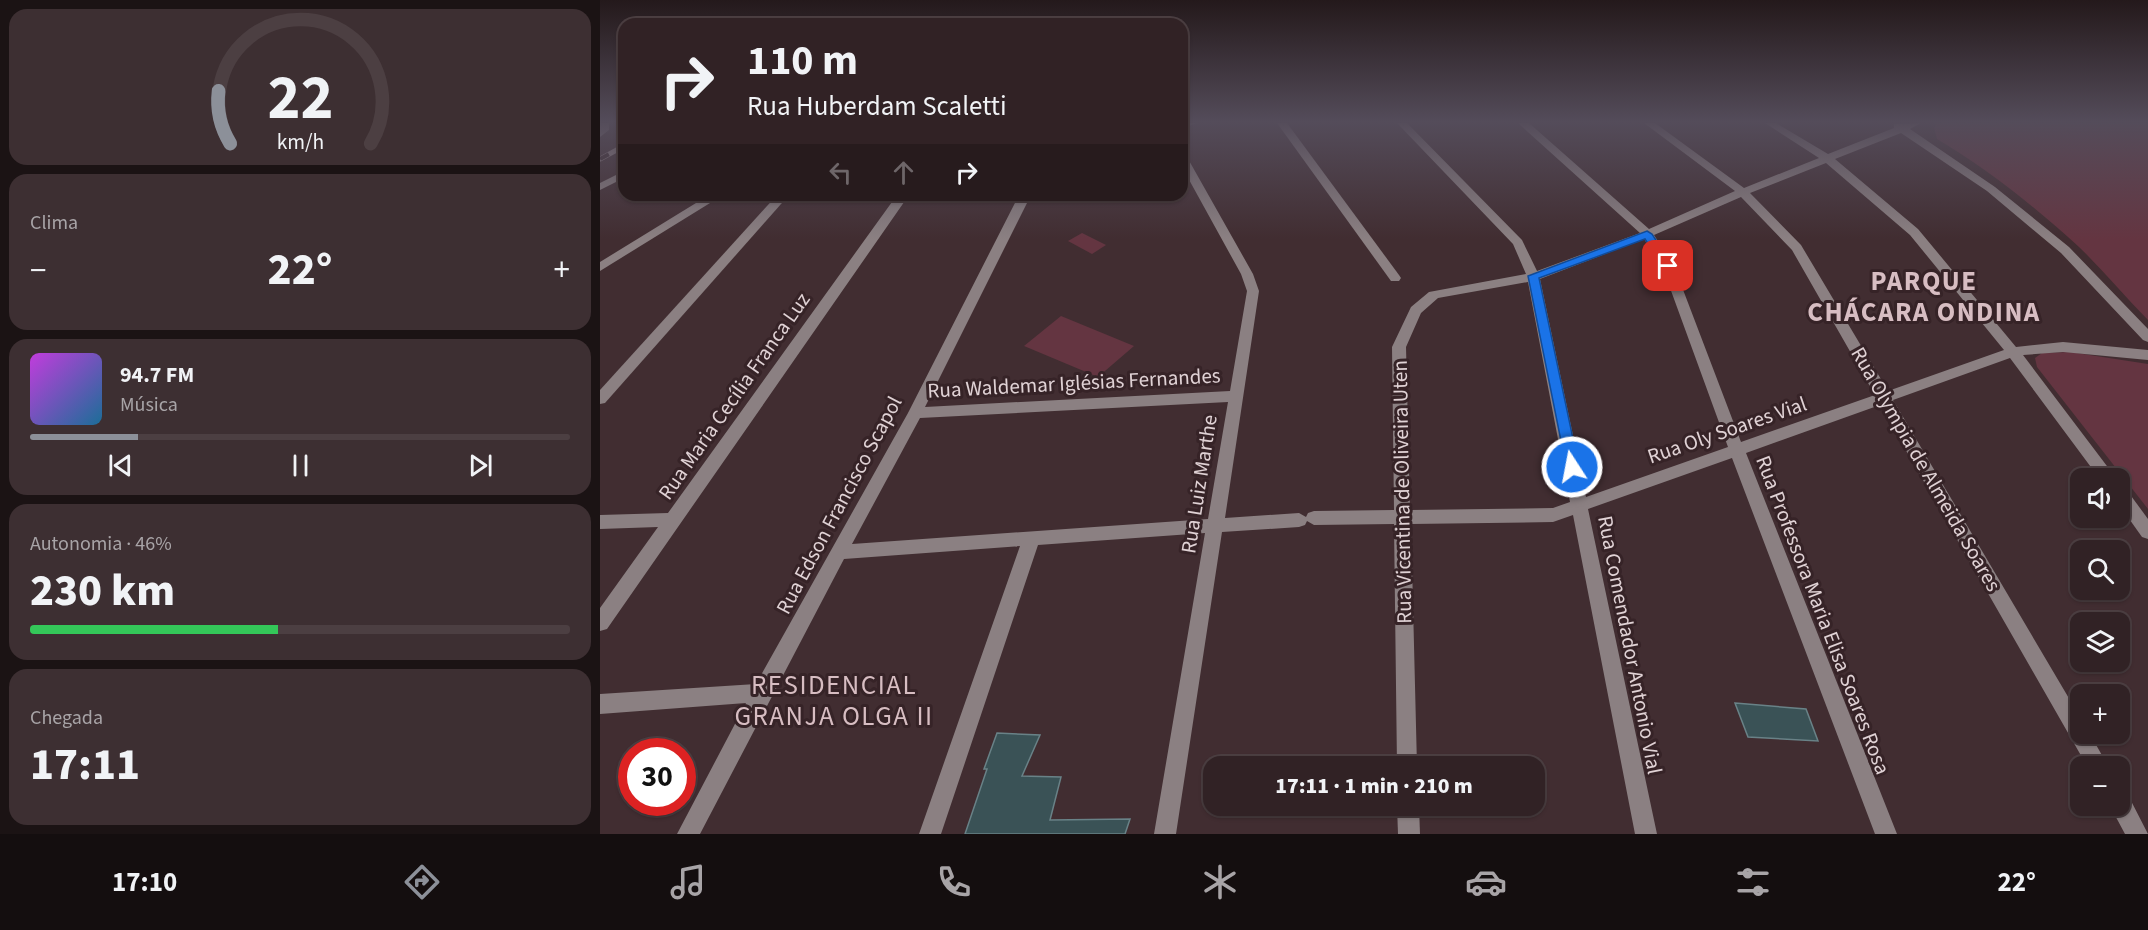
<!DOCTYPE html>
<html lang="pt">
<head>
<meta charset="utf-8">
<style>
	:root { --surface:#312225; --page:#3d2f32; --text:#f1f3f6; --muted:#a8a4a7; --line:#4c3f42; --accent:#8c9099 }
	body { margin:0; font-family:"Source Sans 3",sans-serif; background:var(--page); color:var(--text); height:100vh; display:flex; flex-direction:column; font-size:22px; white-space:nowrap }
	* { box-sizing:border-box; margin:0 }
	p { font-size:20px; color:var(--muted) }
	.icon { flex:none; width:33px; height:33px; fill:none; stroke:currentColor; stroke-width:2; stroke-linecap:round; stroke-linejoin:round }
	.map { position:relative; flex:1; overflow:hidden }
	.details { display:flex; flex-direction:column; gap:9px; padding:9px; background:#1b1314; width:600px }
	.details>* { flex:none }
	.top-card { position:absolute; left:18px; top:18px; width:570px; height:183px; border-radius:18px; box-shadow:0 2px 4px #0004,0 0 0 2px var(--line); background:#312225; color:var(--text); overflow:hidden }
	.controls { position:absolute; left:1470px; top:468px; display:grid; gap:12px }
	.controls a { display:grid; place-items:center; width:60px; height:60px; border-radius:12px; background:var(--surface); box-shadow:0 2px 4px #0004,0 0 0 2px var(--line); font-size:30px }
	.speed { position:absolute; left:18px; top:738px; display:flex; gap:12px; font-size:30px; font-weight:700; text-align:center }
	.speed>* { display:grid; place-content:center; width:78px; height:78px; border-radius:50%; background:var(--surface); box-shadow:0 2px 4px #0004,0 0 0 2px var(--line); line-height:1 }
	.speed .limit { border:9px solid #d22; background:#fff; color:#111 }
	.pin { position:absolute; display:grid; place-items:center; width:51px; height:51px; color:#fff; margin:-26px; border-radius:12px; box-shadow:0 3px 9px #0006 }
	.me { position:absolute; width:66px; margin:-33px; rotate:349deg; stroke-linejoin:round; filter:drop-shadow(0 0 4px #0008) }
	.turn { display:flex; align-items:center; gap:21px; height:126px; padding:0 30px; font-size:27px }
	.turn .icon { width:78px; height:78px; stroke-width:2.5 }
	.turn b { display:block; font-size:42px; line-height:51px }
	.lanes { display:flex; align-items:center; height:57px; padding:0 30px; background:#0003; justify-content:center; gap:30px; direction:ltr }
	.lanes .off { opacity:.35 }
	.big { font-size:45px; font-weight:800; line-height:1.1 }
	.details .card { flex:1; display:flex; flex-direction:column; justify-content:center; gap:9px; min-width:0; padding:0 21px; border-radius:18px; background:var(--page) }
	.details .dial { align-items:center; gap:0 }
	.dial svg { height:156px; overflow:visible; fill:none; stroke:var(--line); stroke-width:7; stroke-linecap:round; text-anchor:middle }
	.dial text { fill:var(--text); stroke:none }
	.song { display:flex; align-items:center; gap:18px }
	.cover { width:72px; height:72px; border-radius:9px; background:linear-gradient(135deg,hsl(290 70% 55%),hsl(200 70% 35%)) }
	.played { height:6px; border-radius:3px; background:linear-gradient(90deg,var(--accent) 20%,var(--line) 20%) }
	.keys { display:flex; justify-content:space-around; direction:ltr }
	.heat { display:flex; justify-content:space-between; align-items:center; font-size:33px; direction:ltr }
	.charge { height:9px; border-radius:4px; background:linear-gradient(90deg,#34c759 46%,var(--line) 0) }
	.trip { position:absolute; left:603px; top:756px; width:342px; height:60px; border-radius:18px; background:var(--surface); box-shadow:0 2px 4px #0004,0 0 0 2px var(--line); font-weight:800; line-height:60px; text-align:center }
	.tab-bar { display:flex; height:96px; justify-content:space-around; align-items:center; background:#140e0f; color:var(--muted) }
	.tab-bar .icon { width:42px; height:42px }
	.tab-bar .current { color:var(--accent) }
	.tab-bar b { font-size:27px; color:var(--text) }
	main { display:flex; flex:1; min-height:0 }
	.map>svg:first-child { display:block }
	.green { fill:#643541 }
	.building { fill:#3a5256; stroke:#698287; stroke-width:1.5 }
	.lines { fill:none; stroke-linecap:round; stroke-linejoin:round }
	.minor { fill:#8b8082; fill-rule:evenodd }
	.rail-casing { stroke:#9f8f92; stroke-width:5 }
	.rail { stroke:#362327; stroke-width:4; stroke-dasharray:10; stroke-linecap:butt }
	.route { fill:#1a73e8; stroke:#114b97; stroke-width:1.5 }
	.labels { text-anchor:middle; stroke-width:6; stroke-linejoin:round; paint-order:stroke }
	.street-label { font-size:21px; fill:#e0d2d5; stroke:#362327 }
	.district-label { font-size:27px; font-weight:bold; letter-spacing:1.5px; fill:#d7bdc2; stroke:#362327 }
	.near-neighbourhood-label { font-size:27px; letter-spacing:1.5px; fill:#d7bdc2; stroke:#362327 }
</style>
</head>
<body>
<main>
<section class="details">
<div class="card dial"><svg viewBox="0 0 100 80">
<path d="M14 69A42 42 0 1 1 86 69"/>
<path d="M14 69A42 42 0 0 1 8 42" stroke="#8c9099"/>
<text x="50" y="56" font-size="32" font-weight="700">22</text>
<text x="50" y="72" font-size="11">km/h</text>
</svg></div>
<div class="card"><p>Clima</p>
<div class="heat"><a>−</a><b class="big">22°</b><a>+</a></div>
</div>
<div class="card">
<div class="song"><i class="cover"></i><div><b>94.7 FM</b><p>Música</p></div></div>
<div class="played"></div>
<div class="keys"><svg class="icon" aria-label="previous" viewBox="0 0 24 24"><path d="M18 5L8 12l10 7zM5 5v14"/></svg><svg class="icon" aria-label="pause" viewBox="0 0 24 24"><path d="M8 5v14M16 5v14"/></svg><svg class="icon" aria-label="next" viewBox="0 0 24 24"><path d="M6 5l10 7-10 7zM19 5v14"/></svg></div>
</div>
<div class="card"><p>Autonomia · 46%</p><b class="big">230 km</b><div class="charge"></div></div>
<div class="card"><p>Chegada</p><b class="big">17:11</b></div>
</section>
<div class="map">
<svg width="1548" height="834" viewBox="0 0 1548 834">
	<rect width="100%" height="100%" fill="#412d31"/>
	<g class="green">
		<path d="M1337,123H1548V320C1524,296 1503,270 1479,247C1435,207 1388,169 1337,139L1334,128Z"/>
		<path d="M482,233L506,245L492,254L468,241Z"/>
		<path d="M461,316L534,346L498,377L424,346Z"/>
		<path d="M1470,352L1548,364V509L1437,367L1435,358L1442,353Z"/>
	</g>
	<g class="building">
		<path d="M1135,703L1206,709L1218,741L1148,737Z"/>
		<path d="M397,733L440,735L422,776L461,777L450,820L530,819L525,834H365L387,769H384Z"/>
	</g>
	<g class="lines">
		<g class="minor">
			<path d="M0,123H9V130L0,137Z"/>
			<path d="M582,123H598L582,128Z"/>
			<path d="M677,123H687L799,275L801,278L799,281H791Z"/>
			<path d="M797,123H807L922,240L937,271L1040,233L918,123H929L1049,229L1135,191L1044,123H1055L1144,188L1219,158L1165,123H1176L1228,154L1294,128V124L1321,123L1310,129L1395,187L1469,247L1548,329V342L1543,340L1461,253L1387,191L1301,133L1235,159L1318,229L1416,347L1463,342L1548,350V360L1463,352L1423,355L1516,478H1499L1410,358L1293,400L1480,717V734H1490L1508,766H1487L1280,405L1146,453L1297,834H1275L1132,458L988,509L1057,834H1035L973,515L953,522L811,524L817,766H797L794,524L714,525L707,521L705,525L699,527L622,532L576,834H554L605,533L438,545L341,834H319L420,546L244,559L100,834H77L146,703L0,714V694L156,684L308,413L419,195H431L325,407L630,391L647,291L641,274L582,167V154L587,157L653,274L659,291L625,518L699,513L706,517L708,513L714,511L794,510L792,347L811,307L829,292L926,274L913,244ZM1226,163L1310,235L1404,350L1288,391L1201,245L1150,193ZM1141,197L1192,250L1275,395L1141,442L1074,266L1054,235ZM1044,239L1062,266L1128,447L986,497L940,279ZM928,282L970,502L953,508L810,510L806,347L821,313L838,298ZM628,402L608,519L252,544L320,418Z"/>
			<path d="M24,171V178L0,190V183Z"/>
			<path d="M109,195H123L0,271V262Z"/>
			<path d="M177,195H189L5,403L0,404V390Z"/>
			<path d="M297,195H309L7,629L0,631V608L58,527L0,529V515L68,513Z"/>
			<path d="M1520,488L1526,489L1548,519V539L1542,537L1520,506Z"/>
			<path d="M1520,792L1528,795L1548,834H1525L1510,806H1520Z"/>
			<path d="M797,806H819L820,834H798Z"/>
		</g>
		<defs>
			<path id="rail" d="M0,159L24,146"/>
		</defs>
		<use href="#rail" class="rail-casing"/>
		<use href="#rail" class="rail"/>
	</g>
	<linearGradient id="sky" x2="0" y2="1"><stop stop-color="#24191b"/><stop offset="0.51" stop-color="#544c5a"/><stop offset="1" stop-color="#544c5a" stop-opacity="0"/></linearGradient>
	<rect width="1548" height="239" fill="url(#sky)"/>
	<path class="route" d="M1047,231L1052,234L1073,266L1072,269H1064L1045,239L939,278L979,467L977,471H967L928,276Z"/>
	<g class="labels">
		<g class="street-label">
			<text transform="translate(474 383) rotate(-3)" y="7">Rua Waldemar Iglésias Fernandes</text>
			<text transform="translate(134 396) rotate(-55)" y="7">Rua Maria Cecília Franca Luz</text>
			<text transform="translate(1127 430) rotate(-19)" y="7">Rua Oly Soares Vial</text>
			<text transform="translate(1326 469) rotate(60)" y="7">Rua Olympia de Almeida Soares</text>
			<text transform="translate(599 484) rotate(-81)" y="7">Rua Luiz Marthe</text>
			<text transform="translate(802 492) rotate(-91)" y="7">Rua Vicentina de Oliveira Uten</text>
			<text transform="translate(239 505) rotate(-62)" y="7">Rua Edson Francisco Scapol</text>
			<text transform="translate(1223 615) rotate(69)" y="7">Rua Professora Maria Elisa Soares Rosa</text>
			<text transform="translate(1030 645) rotate(79)" y="7">Rua Comendador Antonio Vial</text>
		</g>
		<g class="district-label">
			<text x="1324" y="290">PARQUE<tspan x="1324" dy="31">CHÁCARA ONDINA</tspan></text>
		</g>
		<g class="near-neighbourhood-label">
			<text x="234" y="694">RESIDENCIAL<tspan x="234" dy="31">GRANJA OLGA II</tspan></text>
		</g>
	</g>
</svg>
<div class="controls">
<a><svg class="icon" aria-label="sound" viewBox="0 0 24 24"><path d="M4 9h4l5-4v14l-5-4H4zM17 9q2 3 0 6"/></svg></a>
<a><svg class="icon" aria-label="search" viewBox="0 0 24 24"><circle cx="10" cy="10" r="6"/><path d="M15 15l6 6"/></svg></a>
<a><svg class="icon" aria-label="layers" viewBox="0 0 24 24"><path d="M12 4l9 5-9 5-9-5zM3 14l9 5 9-5"/></svg></a>
<a>+</a>
<a>−</a>
</div>
<div class="speed"><div class="limit">30</div></div>
<div class="pin" style="left:1068px;top:266px;background:#d93025"><svg class="icon" aria-label="arrive" viewBox="0 0 24 24"><path d="M6 21V4h12l-3 4 3 4H6"/></svg></div>
<svg class="me" style="left:972px;top:467px" viewBox="-20 -20 40 40"><circle r="17" fill="#1a73e8" stroke="#fff" stroke-width="3"/><path d="M0-11L8 9 0 5-8 9z" fill="#fff"/></svg>
<div class="trip">17:11 · 1 min · 210 m</div>
<div class="top-card">
<div class="turn"><svg class="icon" aria-label="right" viewBox="0 0 24 24"><path d="M7 20v-9h11M14 6l5 5-5 5"/></svg><div><b>110 m</b>Rua Huberdam Scaletti</div></div>
<div class="lanes"><svg class="icon off" aria-label="left" viewBox="0 0 24 24"><path d="M17 20v-9H6M10 6l-5 5 5 5"/></svg><svg class="icon off" aria-label="ahead" viewBox="0 0 24 24"><path d="M12 20V5M6 11l6-6 6 6"/></svg><svg class="icon" aria-label="right" viewBox="0 0 24 24"><path d="M7 20v-9h11M14 6l5 5-5 5"/></svg></div>
</div>
</div>
</main>
<nav class="tab-bar">
<b>17:10</b>
<svg class="icon current" aria-label="directions" viewBox="0 0 24 24"><path d="M12 3l9 9-9 9-9-9zM9 14v-3h6M13 9l2 2-2 2"/></svg>
<svg class="icon" aria-label="music" viewBox="0 0 24 24"><path d="M9 18V5l10-2v13"/><circle cx="6" cy="18" r="3"/><circle cx="16" cy="16" r="3"/></svg>
<svg class="icon" aria-label="phone" viewBox="0 0 24 24"><path d="M5 4h4l2 5-3 2q2 4 5 5l2-3 5 2v4C11 20 4 13 5 4z"/></svg>
<svg class="icon" aria-label="climate" viewBox="0 0 24 24"><path d="M12 3v18M4 7l16 10M4 17L20 7"/></svg>
<svg class="icon" aria-label="car" viewBox="0 0 24 24"><path d="M5 17H2v-5l4-1 3-4h7l3 4 3 1v5h-3M9 17h6M6 11h13"/><circle cx="7" cy="17" r="2"/><circle cx="17" cy="17" r="2"/></svg>
<svg class="icon" aria-label="filters" viewBox="0 0 24 24"><path d="M4 7h16M4 17h16"/><circle cx="9" cy="7" r="2"/><circle cx="15" cy="17" r="2"/></svg>
<b>22°</b>
</nav>
</body>
</html>
